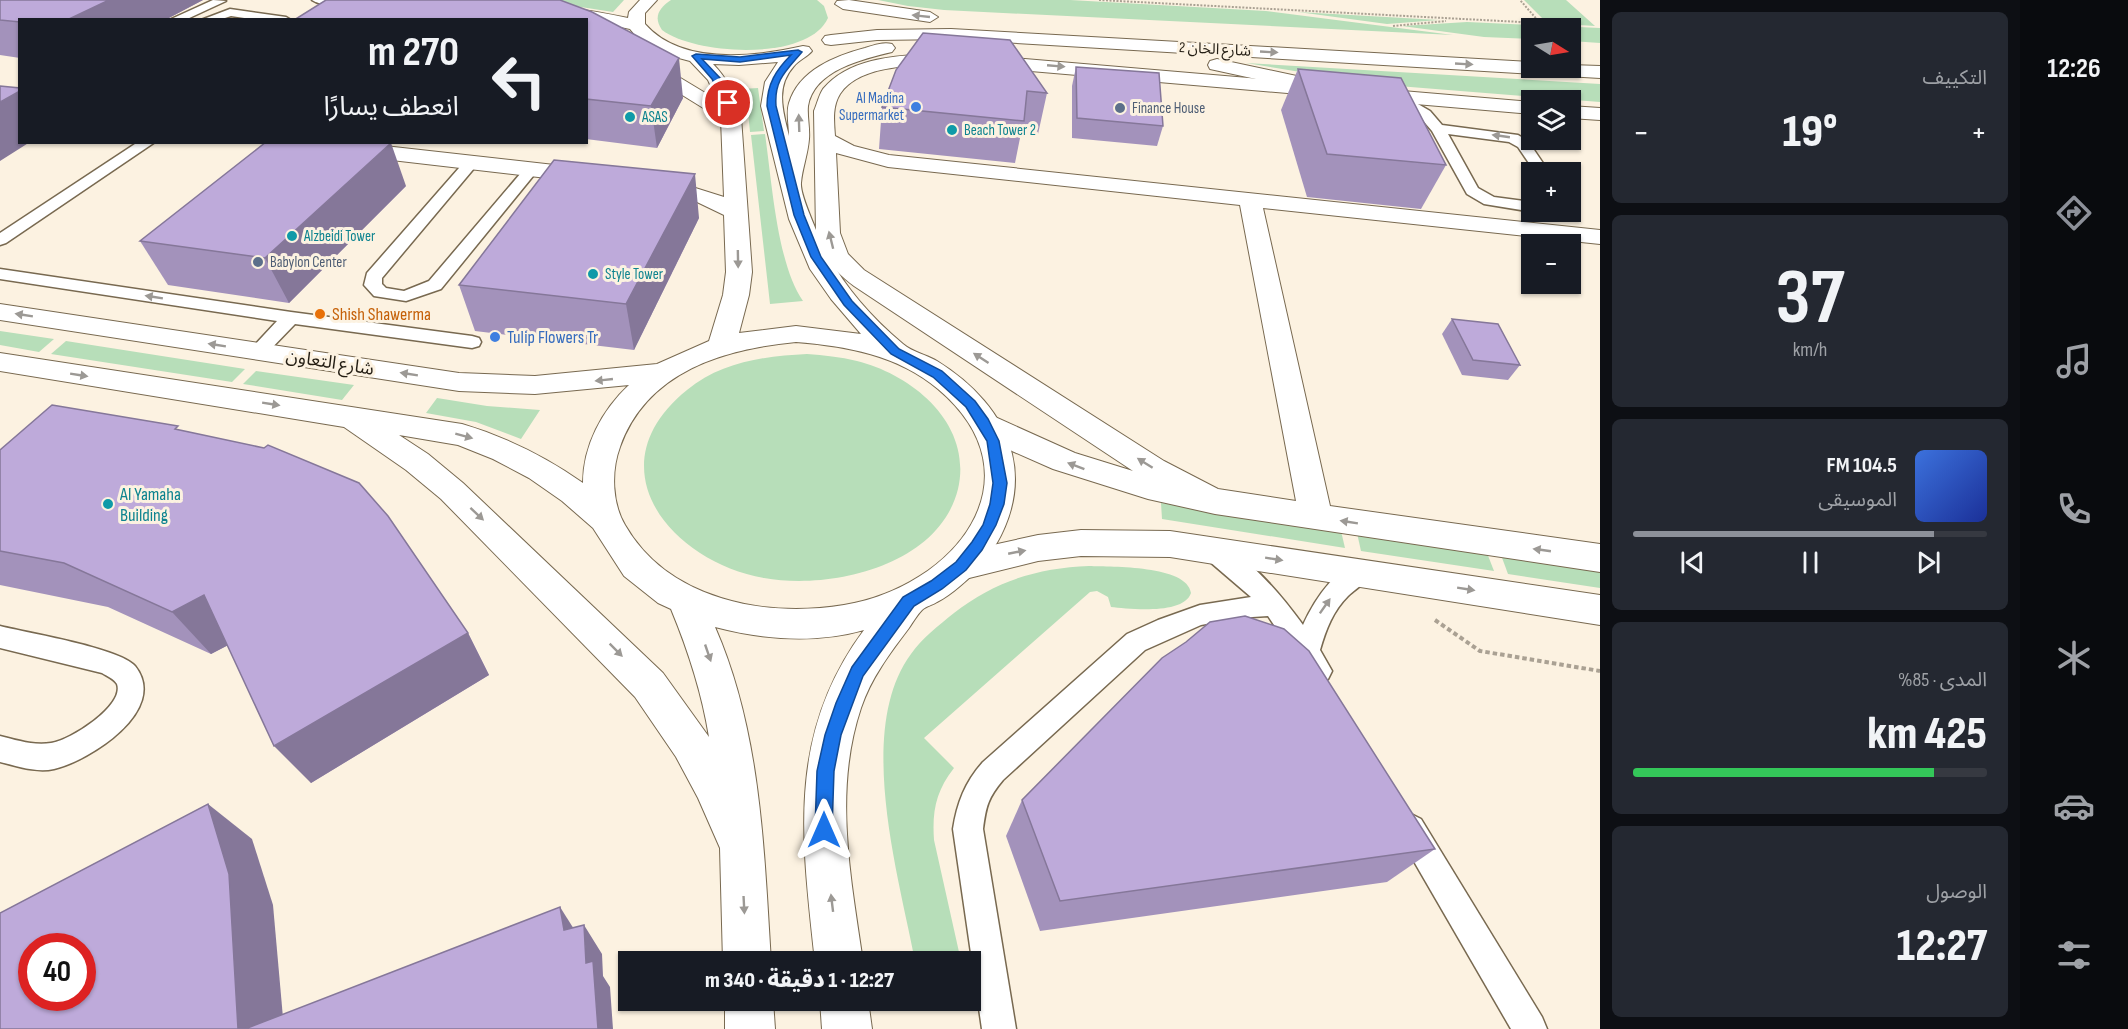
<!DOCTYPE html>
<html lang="ar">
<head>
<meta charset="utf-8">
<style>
	:root { --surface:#171b24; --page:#242831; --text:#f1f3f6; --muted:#9ea1a6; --line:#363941; --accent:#8c9099 }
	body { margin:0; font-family:"Sofia Sans Condensed","Noto Sans Arabic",sans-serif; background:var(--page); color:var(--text); direction:rtl; height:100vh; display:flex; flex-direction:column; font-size:22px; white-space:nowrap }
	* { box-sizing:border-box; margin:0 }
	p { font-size:20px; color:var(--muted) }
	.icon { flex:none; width:33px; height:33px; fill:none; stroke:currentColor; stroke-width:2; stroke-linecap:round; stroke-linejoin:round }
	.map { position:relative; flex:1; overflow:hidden; direction:ltr }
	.drawer { display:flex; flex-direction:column; gap:12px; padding:12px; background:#0d0f14; width:420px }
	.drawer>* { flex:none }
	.top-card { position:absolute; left:18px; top:18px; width:570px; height:126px; border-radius:0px; box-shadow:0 2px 4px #0004; direction:rtl; background:#171b24; color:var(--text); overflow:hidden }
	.needle { width:39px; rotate:101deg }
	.fabs { position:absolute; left:1521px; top:18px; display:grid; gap:12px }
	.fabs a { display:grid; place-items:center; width:60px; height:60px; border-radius:0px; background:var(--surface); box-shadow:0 2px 4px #0004; font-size:30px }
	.speed { position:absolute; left:18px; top:933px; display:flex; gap:12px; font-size:30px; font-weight:700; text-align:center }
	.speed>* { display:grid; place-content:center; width:78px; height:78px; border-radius:50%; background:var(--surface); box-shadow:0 2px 4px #0004; line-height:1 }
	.speed .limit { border:9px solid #d22; background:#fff; color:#111 }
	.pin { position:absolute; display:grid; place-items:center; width:51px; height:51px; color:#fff; margin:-26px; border:3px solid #fff; border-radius:50%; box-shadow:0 2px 6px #0007 }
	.me { position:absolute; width:66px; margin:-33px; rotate:0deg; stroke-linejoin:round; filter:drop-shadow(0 0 4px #0008) }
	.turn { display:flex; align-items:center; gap:21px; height:126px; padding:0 30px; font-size:27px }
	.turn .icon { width:78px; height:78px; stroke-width:2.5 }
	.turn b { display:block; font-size:42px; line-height:51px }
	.big { font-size:45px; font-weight:800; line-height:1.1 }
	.drawer .tile { flex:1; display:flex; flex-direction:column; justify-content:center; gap:9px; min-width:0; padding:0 21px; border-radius:9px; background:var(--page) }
	.drawer .dial { align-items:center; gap:0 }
	.dial b { font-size:78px; line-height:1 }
	.song { display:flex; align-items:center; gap:18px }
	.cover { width:72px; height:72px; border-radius:9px; background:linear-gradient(135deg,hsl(220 70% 55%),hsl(230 70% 35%)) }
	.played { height:6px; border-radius:3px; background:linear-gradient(90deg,var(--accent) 85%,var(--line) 85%) }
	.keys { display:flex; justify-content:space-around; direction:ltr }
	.heat { display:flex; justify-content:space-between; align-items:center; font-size:33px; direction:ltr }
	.charge { height:9px; border-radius:4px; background:linear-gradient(90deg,#34c759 85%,var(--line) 0) }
	.trip { position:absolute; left:618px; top:951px; width:363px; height:60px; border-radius:0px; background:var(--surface); box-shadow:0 2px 4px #0004; font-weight:800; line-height:60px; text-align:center; direction:rtl }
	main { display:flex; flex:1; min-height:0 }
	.tab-bar { display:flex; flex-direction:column; width:108px; justify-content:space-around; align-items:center; background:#090b0e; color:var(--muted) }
	.tab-bar .icon { width:42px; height:42px }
	.tab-bar .active { color:var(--accent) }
	.tab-bar b { font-size:27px; color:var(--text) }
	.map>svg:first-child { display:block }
	.green { fill:#b7deb9 }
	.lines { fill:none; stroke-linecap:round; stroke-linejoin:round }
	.lane-casing { stroke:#786950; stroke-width:3 }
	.street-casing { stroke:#786950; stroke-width:2 }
	.secondary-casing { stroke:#786950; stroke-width:2 }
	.path-far1 { stroke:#aaa193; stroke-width:2; stroke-dasharray:2 1.5; stroke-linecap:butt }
	.path { stroke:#aaa193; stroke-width:4; stroke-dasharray:4.5 3; stroke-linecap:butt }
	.lane { fill:#fff; fill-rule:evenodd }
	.street { fill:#fff; fill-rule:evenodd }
	.secondary { fill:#fff; fill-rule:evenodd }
	.wall { fill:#a392bb }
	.shaded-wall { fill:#857799 }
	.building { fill:#beaada; stroke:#857799; stroke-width:1.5; fill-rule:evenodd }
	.oneway { fill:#9c9995 }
	.route { fill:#1a73e8; stroke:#114b97; stroke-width:1.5 }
	.shop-dot { fill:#3f7fe0; stroke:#fcf2e1; stroke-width:2 }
	.service-dot { fill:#5c6f8a; stroke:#fcf2e1; stroke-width:2 }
	.culture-dot { fill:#0f9aa8; stroke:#fcf2e1; stroke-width:2 }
	.food-dot { fill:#e8710a; stroke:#fcf2e1; stroke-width:2 }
	.labels { text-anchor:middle; stroke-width:6; stroke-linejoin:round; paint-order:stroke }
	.far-street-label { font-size:15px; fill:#231d13; stroke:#fcf2e1 }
	.far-shop-label { font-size:15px; fill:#366cbe; stroke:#fcf2e1; text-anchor:end }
	.far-service-label { font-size:15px; fill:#4e5e75; stroke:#fcf2e1; text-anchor:start }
	.far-culture-label { font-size:15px; fill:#0d838f; stroke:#fcf2e1; text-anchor:start }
	.food-label { font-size:18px; fill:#c56008; stroke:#fcf2e1; text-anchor:start }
	.shop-label { font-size:18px; fill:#366cbe; stroke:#fcf2e1; text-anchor:start }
	.street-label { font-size:18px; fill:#231d13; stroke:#fcf2e1 }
	.culture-label { font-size:18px; fill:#0d838f; stroke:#fcf2e1; text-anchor:start }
</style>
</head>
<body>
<main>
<nav class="tab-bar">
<b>12:26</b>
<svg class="icon active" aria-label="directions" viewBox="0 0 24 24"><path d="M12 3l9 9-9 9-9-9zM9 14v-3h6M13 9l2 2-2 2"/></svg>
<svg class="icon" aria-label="music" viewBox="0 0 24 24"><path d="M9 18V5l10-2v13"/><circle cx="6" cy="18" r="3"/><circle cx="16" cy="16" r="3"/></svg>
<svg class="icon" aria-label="phone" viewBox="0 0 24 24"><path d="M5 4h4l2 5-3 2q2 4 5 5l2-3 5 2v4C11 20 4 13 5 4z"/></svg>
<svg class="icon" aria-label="climate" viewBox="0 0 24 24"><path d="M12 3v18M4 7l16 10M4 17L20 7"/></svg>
<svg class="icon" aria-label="car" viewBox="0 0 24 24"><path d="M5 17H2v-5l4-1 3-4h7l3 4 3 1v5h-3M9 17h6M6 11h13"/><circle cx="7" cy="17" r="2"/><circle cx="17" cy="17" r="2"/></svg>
<svg class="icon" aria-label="filters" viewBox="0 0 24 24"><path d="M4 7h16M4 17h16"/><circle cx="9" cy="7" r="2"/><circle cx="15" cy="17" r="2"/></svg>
</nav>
<section class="drawer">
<div class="tile"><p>التكييف</p>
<div class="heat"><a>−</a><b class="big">19°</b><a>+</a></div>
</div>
<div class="tile dial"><b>37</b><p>km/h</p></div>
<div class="tile">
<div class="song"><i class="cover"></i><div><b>104.5 FM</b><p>الموسيقى</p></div></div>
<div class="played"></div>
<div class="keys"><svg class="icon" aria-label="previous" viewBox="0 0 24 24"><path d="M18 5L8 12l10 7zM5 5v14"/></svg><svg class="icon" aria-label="pause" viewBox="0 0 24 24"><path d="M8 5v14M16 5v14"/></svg><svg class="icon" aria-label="next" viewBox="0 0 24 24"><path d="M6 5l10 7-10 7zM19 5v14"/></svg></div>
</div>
<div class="tile"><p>المدى · 85%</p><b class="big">425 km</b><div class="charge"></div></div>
<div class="tile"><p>الوصول</p><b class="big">12:27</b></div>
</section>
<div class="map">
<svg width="1600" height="1029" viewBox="0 0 1600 1029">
	<rect width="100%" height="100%" fill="#fcf2e1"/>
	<g class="green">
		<path d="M558,0H624L613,12L555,3Z"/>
		<path d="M671,0H817L824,6L828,18C808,62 695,55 662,30C653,17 659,8 671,0Z"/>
		<path d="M878,0H1070L1266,11L1453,35L944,10L908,6Z"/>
		<path d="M1524,0H1566L1595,26L1547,23Z"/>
		<path d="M1298,12L1439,20L1387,24Z"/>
		<path d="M1467,22L1600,28V43L1571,41L1570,28H1532L1531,39L1484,37L1402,26Z"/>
		<path d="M1246,63L1600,84V102L1373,84Z"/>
		<path d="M758,88L764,131L750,132L747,102L741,89Z"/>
		<path d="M765,134C772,182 777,264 803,301L770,304L751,135Z"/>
		<path d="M0,331L54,339L39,352L0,345Z"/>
		<path d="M66,341L245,369L232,382L51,354Z"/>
		<path d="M807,354C824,355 840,357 857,361C913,375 973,424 958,489C939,566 831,590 764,578C669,561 593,466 687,390C721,362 765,356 807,354Z"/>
		<path d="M256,371L354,385L342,400L243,384Z"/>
		<path d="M437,398L487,406L540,410L521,439L476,422L426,413Z"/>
		<path d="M1161,503L1341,531L1345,548L1162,519Z"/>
		<path d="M1357,533L1487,553L1494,571L1361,551Z"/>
		<path d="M1501,555L1600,571V588L1508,574Z"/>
		<path d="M1089,566C1112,567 1187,565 1191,593C1184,615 1129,609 1111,607L1108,597L1097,591L1090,592L924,738L954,768C936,791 932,811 934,840L961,961H915C899,876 855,730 911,654C922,638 938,626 954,613C995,581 1038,568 1089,566Z"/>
	</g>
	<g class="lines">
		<defs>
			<g id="lane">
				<path d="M213,0L226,1L185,20H169Z"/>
				<path d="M312,0H349L361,4C352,10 321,6 312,0Z"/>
				<path d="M230,9L286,17L291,20H258L231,16L219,20H201Z"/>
				<path d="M1399,93L1430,111L1442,125L1518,135L1528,141L1549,172H1535L1518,147L1509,142L1448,134L1478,188L1494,197L1532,202L1533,212L1484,204L1467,194L1432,131L1420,117L1392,97Z"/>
				<path d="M138,142H155L6,243L0,245V233Z"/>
				<path d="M471,159L478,163L476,166L382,278V284L386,288L404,291L429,281L526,167L531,166L538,170L441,289L406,301L374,296L364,285L367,273L466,160Z"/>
				<path d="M0,269L291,312L472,336L479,338L481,342L479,346L472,348L295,324L265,355H251L249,351L277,321L0,279Z"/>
				<path d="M1210,540C1245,551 1282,596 1303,625C1313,603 1340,557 1368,566L1372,573C1367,583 1356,588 1348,596C1333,611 1326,629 1320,650L1332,671L1328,679L1319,682L1310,679L1268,616L1237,618L1201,625L1145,650L1003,780C988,798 986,806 983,829L1016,1029H982L953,829C957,803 965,782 983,762L1127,634L1158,620L1200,605L1251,597L1202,555L1198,549L1202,543Z"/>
				<path d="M0,626C27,633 120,648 135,666C170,710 89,761 54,769C36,773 17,766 0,762V736C16,740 34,746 51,743C69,741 125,706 117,684C114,679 107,676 102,673L0,648Z"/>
				<path d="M1411,814L1421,819L1542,1017L1547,1029H1511L1401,839L1396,829L1401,819Z"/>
			</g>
			<g id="street">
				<path d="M928,54H967L1532,102V114L949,64C918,65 859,64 840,94C832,107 834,122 835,136L854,146L889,155L1600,230V244L1263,208L1330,506L1600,544V572L1215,514L1148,499L1053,469L1012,451L973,429L969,422L973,415L984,412L1075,453L1133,471L854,286C835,272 821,256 816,233L814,111C817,104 819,95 823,89C848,59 892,56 928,54ZM836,153L888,167L1240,205L1296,501L1218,489L1164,461L864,270L848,254L840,233Z"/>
				<path d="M1570,106L1600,108V120L1570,118Z"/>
				<path d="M1081,530L1170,531L1600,595V625L1170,557L1081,556L1038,561L961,580L949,576L944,566L949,556L961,552L1038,535Z"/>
			</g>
			<g id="secondary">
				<path d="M462,0C520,0 571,6 628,18L629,12L640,0H657L645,13V24C682,66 754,57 803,46L809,47L812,51C807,57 799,60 794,66C775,87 783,111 789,136C789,125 786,113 789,103C799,70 835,56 865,48C874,45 883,42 892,44L895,48L892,52C863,59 814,70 808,106C807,117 810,128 809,139C808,154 802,169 801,183C800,194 812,219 816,230C834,275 866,313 903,344C912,352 927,355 937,361C971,382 1003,414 1012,454C1024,504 998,555 960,586C953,592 945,598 937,602C933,605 926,606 922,610C917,615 913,622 909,628C890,653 871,678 861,708C833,791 851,878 863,962H815C802,841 786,735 864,630C814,644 765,640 715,627C761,732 764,849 771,962H723L720,848L698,798L676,757L635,697L441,499L406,470L344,427L0,371V353L462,424C506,437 546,457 583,483C583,446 602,410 629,385L535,394L459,391L0,320V304L459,373L535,376L657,364L709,341L723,295L726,272L724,215L697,202L646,187L643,182L646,177L654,175L724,197L721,119L637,67L634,63L637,59H649L717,100L708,80L690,61L660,53L642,43L630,29L569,16L470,5ZM778,62L765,82L761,106L789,219L810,269L831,299L861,334L796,326L739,333L749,295L752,272L741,117C736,97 728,79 713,64L739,65ZM796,342C846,346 898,355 938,389C1043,478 954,587 844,605C765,618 668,600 625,525C612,503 611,471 620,447C647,371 724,349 796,342ZM399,435L458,445L493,459L529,478L562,501L593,528L624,576L658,603L671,609C688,650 702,693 709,737L663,673L463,483L428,454Z"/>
				<path d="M849,0L930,12L938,17L930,22L843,9L835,4L837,1Z"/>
				<path d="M951,29L1532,62V68H1570V65L1600,66V78L951,39L877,40L831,45L825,44L822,40L825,36L831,35L877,30Z"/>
				<path d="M1217,59L1334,84L1341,86L1344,90L1341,94L1334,96L1210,69L1208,65L1210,61Z"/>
				<path d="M278,142H349L590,169L598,171L601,176L598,181L590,183L288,148L281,146Z"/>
				<path d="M725,1000H773L775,1029H725Z"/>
				<path d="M820,1000H868L872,1029H822Z"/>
			</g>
		</defs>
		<use href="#lane" class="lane-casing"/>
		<use href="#street" class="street-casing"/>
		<use href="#secondary" class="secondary-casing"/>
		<g class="path-far1">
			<path d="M1099,0L1540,23L1520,0"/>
			<path d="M1393,26L1446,21"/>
		</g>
		<path class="path" d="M1435,620L1480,651L1600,671"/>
		<use href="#lane" class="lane"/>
		<use href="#street" class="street"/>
		<use href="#secondary" class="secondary"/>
	</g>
	<g class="wall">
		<path d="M0,0H203L165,20H20V58L0,55Z"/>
		<path d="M586,20L683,98L657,148L586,139Z"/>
		<path d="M1076,67L1163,126L1157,146L1072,138V86Z"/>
		<path d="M1298,69L1446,165L1421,209L1307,197L1281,110Z"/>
		<path d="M896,70L1047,93L1038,134L1021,133L1015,163L879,149L882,107Z"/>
		<path d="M406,186L289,303L168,285L140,241Z"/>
		<path d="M699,218L634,350L475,331L459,285Z"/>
		<path d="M1452,319L1520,365L1508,380L1462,375L1442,334Z"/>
		<path d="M181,431L468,633L489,675L311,783L228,645L211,654L108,607L0,585V450Z"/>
		<path d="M1022,800L1435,849L1387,882L1040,931L1006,836Z"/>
	</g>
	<g class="shaded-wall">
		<path d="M109,0H203L165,20H67Z"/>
		<path d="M679,58L683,98L657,148L651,106Z"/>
		<path d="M20,91V142H30L0,161V102Z"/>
		<path d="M391,143L406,186L289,303L265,258Z"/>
		<path d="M695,174L699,218L634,350L626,304Z"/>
		<path d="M204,595L242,638L211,654L172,612Z"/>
		<path d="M468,633L489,675L311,783L274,746Z"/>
		<path d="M208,804L252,839L273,905L284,1029H238Z"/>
		<path d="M560,907L579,937L564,930Z"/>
		<path d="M584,925L602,954L603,976L610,987L613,1029H598L586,963Z"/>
	</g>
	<g class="building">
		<path d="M0,0H109L67,20H20V22L0,20Z"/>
		<path d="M326,0H560L592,12L679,58L651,106L586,99V20H294Z"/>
		<path d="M923,33L1010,40L1047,93L1027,91L1024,121L882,107L896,70Z"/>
		<path d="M1076,67L1159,73L1163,126L1077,118Z"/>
		<path d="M1298,69L1401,78L1446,165L1327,154Z"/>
		<path d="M0,86L20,88V91L0,102Z"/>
		<path d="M266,142L391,143L265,258L140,241Z"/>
		<path d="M554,160L695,174L626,304L459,285Z"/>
		<path d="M1452,319L1498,324L1520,365L1473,360Z"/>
		<path d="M52,405L178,426L175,429L264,448L268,445L359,483L388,516L468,633L274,746L204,595L172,612L64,563L0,551V450Z"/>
		<path d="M1245,616L1284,629L1309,651L1435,849L1060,901L1022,800L1162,658L1186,642L1210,622Z"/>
		<path d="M208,804L229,874L238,1029H0V913ZM32,946H82V998H32Z"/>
		<path d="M560,907L564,930L584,925L586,963L593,961L598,1029H245Z"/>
	</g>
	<defs><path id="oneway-solid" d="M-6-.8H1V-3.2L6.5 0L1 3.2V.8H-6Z" transform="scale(1.5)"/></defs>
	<g class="oneway">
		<use href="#oneway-solid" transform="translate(921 16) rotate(-174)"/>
		<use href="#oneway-solid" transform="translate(1269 52) rotate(3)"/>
		<use href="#oneway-solid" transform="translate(1464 64) rotate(3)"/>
		<use href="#oneway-solid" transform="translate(1056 66) rotate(5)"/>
		<use href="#oneway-solid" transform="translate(799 123) rotate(-92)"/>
		<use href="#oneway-solid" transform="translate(1501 136) rotate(-172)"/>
		<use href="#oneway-solid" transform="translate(831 240) rotate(-104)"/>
		<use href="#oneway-solid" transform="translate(738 259) rotate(89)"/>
		<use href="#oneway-solid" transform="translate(154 297) rotate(-171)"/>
		<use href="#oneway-solid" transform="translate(24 315) rotate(-171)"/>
		<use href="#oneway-solid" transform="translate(217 345) rotate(-171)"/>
		<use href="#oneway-solid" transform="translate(981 358) rotate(-147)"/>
		<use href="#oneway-solid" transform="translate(409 374) rotate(-171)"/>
		<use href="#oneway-solid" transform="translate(79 375) rotate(9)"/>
		<use href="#oneway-solid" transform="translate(604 380) rotate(174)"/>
		<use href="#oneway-solid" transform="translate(271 404) rotate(9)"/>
		<use href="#oneway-solid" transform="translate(464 436) rotate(15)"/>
		<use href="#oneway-solid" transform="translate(1145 463) rotate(-148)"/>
		<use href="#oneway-solid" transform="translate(1076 466) rotate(-159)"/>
		<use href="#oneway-solid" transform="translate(477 514) rotate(43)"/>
		<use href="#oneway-solid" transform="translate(1349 522) rotate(-171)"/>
		<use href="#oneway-solid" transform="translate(1542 550) rotate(-172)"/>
		<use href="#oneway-solid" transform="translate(1017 552) rotate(-11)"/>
		<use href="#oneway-solid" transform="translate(1274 559) rotate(9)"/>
		<use href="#oneway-solid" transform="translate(1466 589) rotate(9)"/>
		<use href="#oneway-solid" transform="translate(1325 606) rotate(-55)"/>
		<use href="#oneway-solid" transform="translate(616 650) rotate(45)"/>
		<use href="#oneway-solid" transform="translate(708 653) rotate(71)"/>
		<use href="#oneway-solid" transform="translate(832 903) rotate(-97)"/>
		<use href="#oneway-solid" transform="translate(744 905) rotate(87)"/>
	</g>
	<path class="route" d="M798,50L802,52C786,71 774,80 776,106L804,215L821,257L852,301L899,349L942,371L975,401L988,419L999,441L1007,483L1004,504L996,525L982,550L966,570L942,589L914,606L863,676L841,735L834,771L832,830L830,837L824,839L817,837L815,830L817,771L825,735L836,703L852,667L903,597L931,581L956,562L972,542L983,525L990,504L993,483L987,441L966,407L933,377L891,354L844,305L811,257L794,215L767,106C767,84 776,70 791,55L740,62L702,59L720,78L732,103L728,106L724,103L712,79L692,56L696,54L740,57Z"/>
	<g class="shop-dot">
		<circle cx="916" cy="107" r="6"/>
		<circle cx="495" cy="337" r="6"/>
	</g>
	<g class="service-dot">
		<circle cx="1120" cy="108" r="6"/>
		<circle cx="258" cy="262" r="6"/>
	</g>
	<g class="culture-dot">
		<circle cx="630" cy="117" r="6"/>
		<circle cx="952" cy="130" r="6"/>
		<circle cx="292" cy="236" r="6"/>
		<circle cx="593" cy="274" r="6"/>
		<circle cx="108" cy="504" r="6"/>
	</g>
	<circle class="food-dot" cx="320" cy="314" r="6"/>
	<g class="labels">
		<g class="far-street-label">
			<text transform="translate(1215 49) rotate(3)" y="5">شارع الخان 2</text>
		</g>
		<g class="far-shop-label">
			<text x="904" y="103">Al Madina<tspan x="904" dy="17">Supermarket</tspan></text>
		</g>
		<g class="far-service-label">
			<text x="1132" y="113">Finance House</text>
			<text x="270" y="267">Babylon Center</text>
		</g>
		<g class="far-culture-label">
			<text x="642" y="122">ASAS</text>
			<text x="964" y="135">Beach Tower 2</text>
			<text x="304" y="241">Alzbeidi Tower</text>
			<text x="605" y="279">Style Tower</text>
		</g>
		<g class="food-label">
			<text x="332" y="320">Shish Shawerma</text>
		</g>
		<g class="shop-label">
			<text x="507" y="343">Tulip Flowers Tr</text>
		</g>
		<g class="street-label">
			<text transform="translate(330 362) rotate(9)" y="6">شارع التعاون</text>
		</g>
		<g class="culture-label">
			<text x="120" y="500">Al Yamaha<tspan x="120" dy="21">Building</tspan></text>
		</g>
	</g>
</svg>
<div class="fabs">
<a><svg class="needle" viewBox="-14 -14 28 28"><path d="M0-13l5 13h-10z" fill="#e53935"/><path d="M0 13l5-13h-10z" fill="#9ea1a6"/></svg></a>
<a><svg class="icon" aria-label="layers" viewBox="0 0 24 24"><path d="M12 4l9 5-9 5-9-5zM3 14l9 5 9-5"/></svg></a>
<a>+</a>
<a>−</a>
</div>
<div class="speed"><div class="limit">40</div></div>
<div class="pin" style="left:728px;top:103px;background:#d93025"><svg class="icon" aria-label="arrive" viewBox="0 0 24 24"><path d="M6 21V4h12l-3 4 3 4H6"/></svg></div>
<svg class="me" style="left:824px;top:830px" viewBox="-20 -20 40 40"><path d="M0-17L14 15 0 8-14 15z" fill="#1a73e8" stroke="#fff" stroke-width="4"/></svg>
<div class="trip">12:27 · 1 دقيقة · 340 m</div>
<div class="top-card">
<div class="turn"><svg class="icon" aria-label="left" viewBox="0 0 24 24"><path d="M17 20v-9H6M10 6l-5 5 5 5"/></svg><div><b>270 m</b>انعطف يسارًا</div></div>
</div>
</div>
</main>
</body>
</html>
